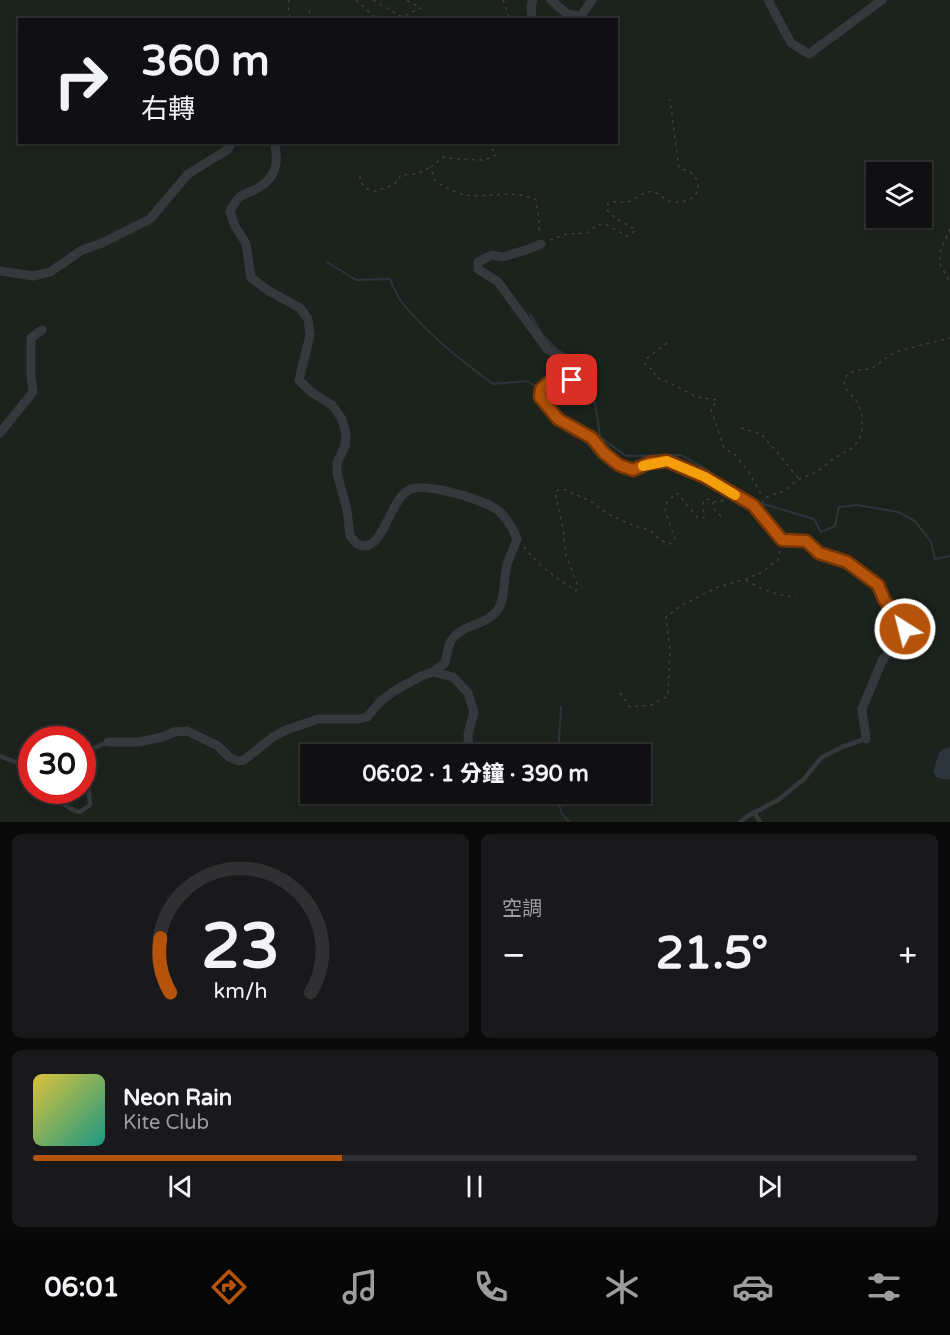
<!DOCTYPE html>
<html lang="zh-TW">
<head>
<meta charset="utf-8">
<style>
	:root { --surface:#101012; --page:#19191b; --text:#f1f3f6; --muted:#9c9d9f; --line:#303032; --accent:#b45309 }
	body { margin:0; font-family:"Varela Round","Noto Sans TC",sans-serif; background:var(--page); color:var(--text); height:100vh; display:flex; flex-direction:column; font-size:22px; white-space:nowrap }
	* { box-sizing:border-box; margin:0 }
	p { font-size:20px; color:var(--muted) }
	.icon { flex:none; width:33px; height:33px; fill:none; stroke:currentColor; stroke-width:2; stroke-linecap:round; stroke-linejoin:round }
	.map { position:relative; height:822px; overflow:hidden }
	.details { display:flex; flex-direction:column; gap:12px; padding:12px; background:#09090a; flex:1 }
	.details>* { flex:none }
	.banner { position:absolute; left:18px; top:18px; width:600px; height:126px; border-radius:0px; box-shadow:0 3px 9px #0003,0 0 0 2px var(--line); background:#101012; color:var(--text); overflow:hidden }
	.buttons { position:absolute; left:866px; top:162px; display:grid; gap:12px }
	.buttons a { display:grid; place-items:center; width:66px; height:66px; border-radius:0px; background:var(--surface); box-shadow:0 3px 9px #0003,0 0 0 2px var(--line); font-size:30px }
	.speed { position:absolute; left:18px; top:726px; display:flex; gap:12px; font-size:30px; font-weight:700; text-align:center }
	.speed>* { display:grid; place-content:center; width:78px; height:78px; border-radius:50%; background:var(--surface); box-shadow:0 3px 9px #0003,0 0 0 2px var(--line); line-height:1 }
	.speed .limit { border:9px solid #d22; background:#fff; color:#111 }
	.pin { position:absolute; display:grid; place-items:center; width:51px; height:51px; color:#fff; margin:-26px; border-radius:12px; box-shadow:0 3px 9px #0006 }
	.me { position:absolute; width:66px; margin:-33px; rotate:324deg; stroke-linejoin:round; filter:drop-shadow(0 0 4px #0008) }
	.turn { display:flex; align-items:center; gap:21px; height:126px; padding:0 24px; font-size:27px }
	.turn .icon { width:78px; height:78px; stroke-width:2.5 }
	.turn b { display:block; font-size:42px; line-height:51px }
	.big { font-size:45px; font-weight:800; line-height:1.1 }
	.details .card { flex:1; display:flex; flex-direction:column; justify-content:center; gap:9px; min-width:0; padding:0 21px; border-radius:9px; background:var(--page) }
	.details .dial { align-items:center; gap:0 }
	.dial svg { height:156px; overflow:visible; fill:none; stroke:var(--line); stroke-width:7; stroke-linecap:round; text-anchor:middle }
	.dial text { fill:var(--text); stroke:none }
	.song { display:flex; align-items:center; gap:18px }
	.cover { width:72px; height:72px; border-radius:9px; background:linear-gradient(135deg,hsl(50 70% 55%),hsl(170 70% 35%)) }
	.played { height:6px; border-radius:3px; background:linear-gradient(90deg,var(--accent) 35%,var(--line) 35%) }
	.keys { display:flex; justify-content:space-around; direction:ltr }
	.heat { display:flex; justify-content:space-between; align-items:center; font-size:33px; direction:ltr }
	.details .tiles { flex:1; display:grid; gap:12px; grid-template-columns:1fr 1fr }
	.card:last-child { grid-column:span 2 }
	.trip { position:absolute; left:300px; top:744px; width:351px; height:60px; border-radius:0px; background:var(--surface); box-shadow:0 3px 9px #0003,0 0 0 2px var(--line); font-weight:800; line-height:60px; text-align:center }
	.menu { display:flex; height:96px; justify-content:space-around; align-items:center; background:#060607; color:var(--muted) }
	.menu .icon { width:42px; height:42px }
	.menu .active { color:var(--accent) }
	.menu b { font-size:27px; color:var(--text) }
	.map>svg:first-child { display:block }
	.green { fill:#1c231d; fill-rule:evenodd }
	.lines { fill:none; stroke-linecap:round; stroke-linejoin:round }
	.stream { stroke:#2c353c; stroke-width:2 }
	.river { stroke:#2c353c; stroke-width:15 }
	.path { stroke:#3d3f44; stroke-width:1.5; stroke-dasharray:3 4.5; stroke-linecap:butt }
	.lane { stroke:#37383d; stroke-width:4.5 }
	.street { stroke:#37383d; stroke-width:9 }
	.route-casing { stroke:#753606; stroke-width:15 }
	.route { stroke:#b45309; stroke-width:10 }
	.slow { stroke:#f59e0b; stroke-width:10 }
</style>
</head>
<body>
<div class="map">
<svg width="950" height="822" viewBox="0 0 950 822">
	<rect width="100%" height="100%" fill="#161618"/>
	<path class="green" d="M0,0H950V822H0ZM20,20H616V142H20ZM876,172H921V218H876ZM32,740H82V790H32ZM310,754H640V794H310Z"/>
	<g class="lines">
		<g class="stream">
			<path d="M327,262L356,280L390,279C393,286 396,294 400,300C426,333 459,359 493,384L527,381L540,389"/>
			<path d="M530,314L542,334L557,350"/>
			<path d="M570,361L584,371L595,403L600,436"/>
			<path d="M544,392L554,407"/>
			<path d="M557,412L600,437L626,456L681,455L706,469L720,481"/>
			<path d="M753,501L814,519L821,532L835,526L839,507L857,505L898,512L915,521L931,542L935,559L950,556"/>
			<path d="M556,754L559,742L561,707"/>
			<path d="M556,794L562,814L569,822"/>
		</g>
		<path class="river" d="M950,755L946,756L941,771L950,772"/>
		<g class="path">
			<path d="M289,0L288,5L290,20"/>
			<path d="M356,0L378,20"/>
			<path d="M373,0L402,17L421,8L406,0"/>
			<path d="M503,0L510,20"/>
			<path d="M306,20L312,6"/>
			<path d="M505,20L506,12"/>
			<path d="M488,142L496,155L485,160L455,159L443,157L431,167L435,181C445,187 455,193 466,195C489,198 515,189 536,200L539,218V234"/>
			<path d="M360,176V182L367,189L376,191L394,185L401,175L416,174L431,167"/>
			<path d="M950,229L941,249L939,263L950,282"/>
			<path d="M550,240L567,234L587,233L597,225L605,224L627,236L636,230L615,218L607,210L608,203C616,200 623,204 631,201C638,198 644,190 653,192C659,193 664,199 669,201C683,205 703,198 697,181C694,172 688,171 679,168L670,99"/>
			<path d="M667,343L646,359L645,364L649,368L654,370L655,377L668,382L697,397L717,400L711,409L724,448L735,455L749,472L763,498"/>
			<path d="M741,428L761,434L770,444L798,478"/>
			<path d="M713,502L712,507L724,519"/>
			<path d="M762,503L764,498L784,491L799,479L817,472L833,459L854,447L862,434V415L858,403L847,390L844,383L846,376L855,370L871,369L895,352L950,338"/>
			<path d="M524,547C537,564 557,579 576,591L577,583L566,556L563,528L555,492L560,489L566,490L594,503L606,513L627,523L651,531L660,540L670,544L675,539L665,510L667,502L677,493L697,517L704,518L703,501L710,499L714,502L727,500"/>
			<path d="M746,580C761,590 779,596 796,597"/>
			<path d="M620,693L630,707L651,705L668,696L670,649L666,617L682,605L718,587L746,579L762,572L778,560L780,549"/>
		</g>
		<g class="lane">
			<path d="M0,756L21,764L32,773"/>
			<path d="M50,790C59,800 67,809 80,812L90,805L87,768L88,761L94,748L108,742"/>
			<path d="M754,812L760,822"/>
			<path d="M740,822L746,817L778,800L804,779L821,758L842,747L865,739"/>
		</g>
		<g class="street">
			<path d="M551,0L567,14L581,16L592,0"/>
			<path d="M768,0L791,43L809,54L882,0"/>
			<path d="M532,20L531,6L533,0"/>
			<path d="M541,244L526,250L502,257L492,255L478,262V269L498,282L548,350L561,356L574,371L572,380L550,381L541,389L540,397L558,419L593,438L604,453L619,465L633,470L649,463L667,461L705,477L753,505L782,540L806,541L819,553L847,563L878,585L883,599L890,608L905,621V629L882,661L862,709L866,739"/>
			<path d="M0,271L33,276L50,272L82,250L102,243L150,219L188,174L227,150L232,142"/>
			<path d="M0,433L33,392L31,376V338L42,330"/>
			<path d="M433,672L453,677L468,693L474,712L468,734L469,754"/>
			<path d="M108,742H139L162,737L174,732L187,731L218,746L229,757L238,761L244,760L273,737L286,730L318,719H359L367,717L380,702L394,691L421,676L433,672L445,663C447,657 447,647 451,641C461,624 485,626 497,611C506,598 503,580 507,565C509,557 514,548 517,539C513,529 508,520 500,512C487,500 428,483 411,489C392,495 385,543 366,546C363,546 360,545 357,544L350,536L347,510L337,473V463L345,446L346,434L342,419L332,405L311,392L299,380L310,335L308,319L300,308L269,291L251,278L246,244L234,224L230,211C233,206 236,199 241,196C246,193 253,191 258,188C277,177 279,162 274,142"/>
		</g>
	</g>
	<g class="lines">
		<defs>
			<path id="route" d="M572,380L550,381L541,389L540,397L558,419L592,438L604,453L619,465L633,470L649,463L667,461L705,477L753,505L782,540L806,541L819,553L847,562L878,585L884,599L890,608L905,621V629"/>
		</defs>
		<use href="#route" class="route-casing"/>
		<use href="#route" class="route"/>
		<path class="slow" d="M643,466L667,461L705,477L735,495"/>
	</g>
</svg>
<div class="buttons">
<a><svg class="icon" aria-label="layers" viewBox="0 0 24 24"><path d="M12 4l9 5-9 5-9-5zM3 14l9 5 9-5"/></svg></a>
</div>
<div class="speed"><div class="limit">30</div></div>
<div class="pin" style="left:572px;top:380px;background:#d93025"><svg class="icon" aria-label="arrive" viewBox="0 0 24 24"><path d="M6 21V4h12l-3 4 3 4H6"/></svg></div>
<svg class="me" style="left:905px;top:629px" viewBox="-20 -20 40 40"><circle r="17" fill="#b45309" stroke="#fff" stroke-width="3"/><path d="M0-11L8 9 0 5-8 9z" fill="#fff"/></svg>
<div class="trip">06:02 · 1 分鐘 · 390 m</div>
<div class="banner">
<div class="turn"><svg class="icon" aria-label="right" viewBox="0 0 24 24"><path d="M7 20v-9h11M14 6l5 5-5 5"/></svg><div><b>360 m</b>右轉</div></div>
</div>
</div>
<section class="details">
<div class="tiles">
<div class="card dial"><svg viewBox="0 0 100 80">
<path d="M14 69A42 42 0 1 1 86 69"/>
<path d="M14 69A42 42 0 0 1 9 41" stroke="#b45309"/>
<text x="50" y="56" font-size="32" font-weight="700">23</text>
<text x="50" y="72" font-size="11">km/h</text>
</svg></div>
<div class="card"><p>空調</p>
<div class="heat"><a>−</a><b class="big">21.5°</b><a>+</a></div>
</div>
<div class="card">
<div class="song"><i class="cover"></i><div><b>Neon Rain</b><p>Kite Club</p></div></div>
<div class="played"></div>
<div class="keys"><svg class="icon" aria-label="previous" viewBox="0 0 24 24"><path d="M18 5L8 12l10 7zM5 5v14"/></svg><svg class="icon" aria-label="pause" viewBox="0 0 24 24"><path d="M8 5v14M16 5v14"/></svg><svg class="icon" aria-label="next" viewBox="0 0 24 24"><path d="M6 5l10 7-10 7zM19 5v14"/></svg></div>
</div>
</div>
</section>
<nav class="menu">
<b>06:01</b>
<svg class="icon active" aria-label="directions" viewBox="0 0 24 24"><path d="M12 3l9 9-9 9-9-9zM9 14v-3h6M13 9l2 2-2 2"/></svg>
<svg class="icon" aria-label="music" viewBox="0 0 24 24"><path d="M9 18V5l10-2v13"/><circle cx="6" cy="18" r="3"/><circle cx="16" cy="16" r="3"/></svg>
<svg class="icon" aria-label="phone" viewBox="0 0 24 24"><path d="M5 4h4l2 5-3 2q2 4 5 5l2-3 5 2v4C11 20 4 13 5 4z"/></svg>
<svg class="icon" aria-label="climate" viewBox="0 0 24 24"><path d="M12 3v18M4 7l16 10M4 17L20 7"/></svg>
<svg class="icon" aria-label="car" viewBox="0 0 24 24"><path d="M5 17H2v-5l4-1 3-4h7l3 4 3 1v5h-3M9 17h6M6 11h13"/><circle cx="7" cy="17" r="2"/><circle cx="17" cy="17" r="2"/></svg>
<svg class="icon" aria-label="filters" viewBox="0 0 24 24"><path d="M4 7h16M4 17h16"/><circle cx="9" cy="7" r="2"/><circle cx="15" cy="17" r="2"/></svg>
</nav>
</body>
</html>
